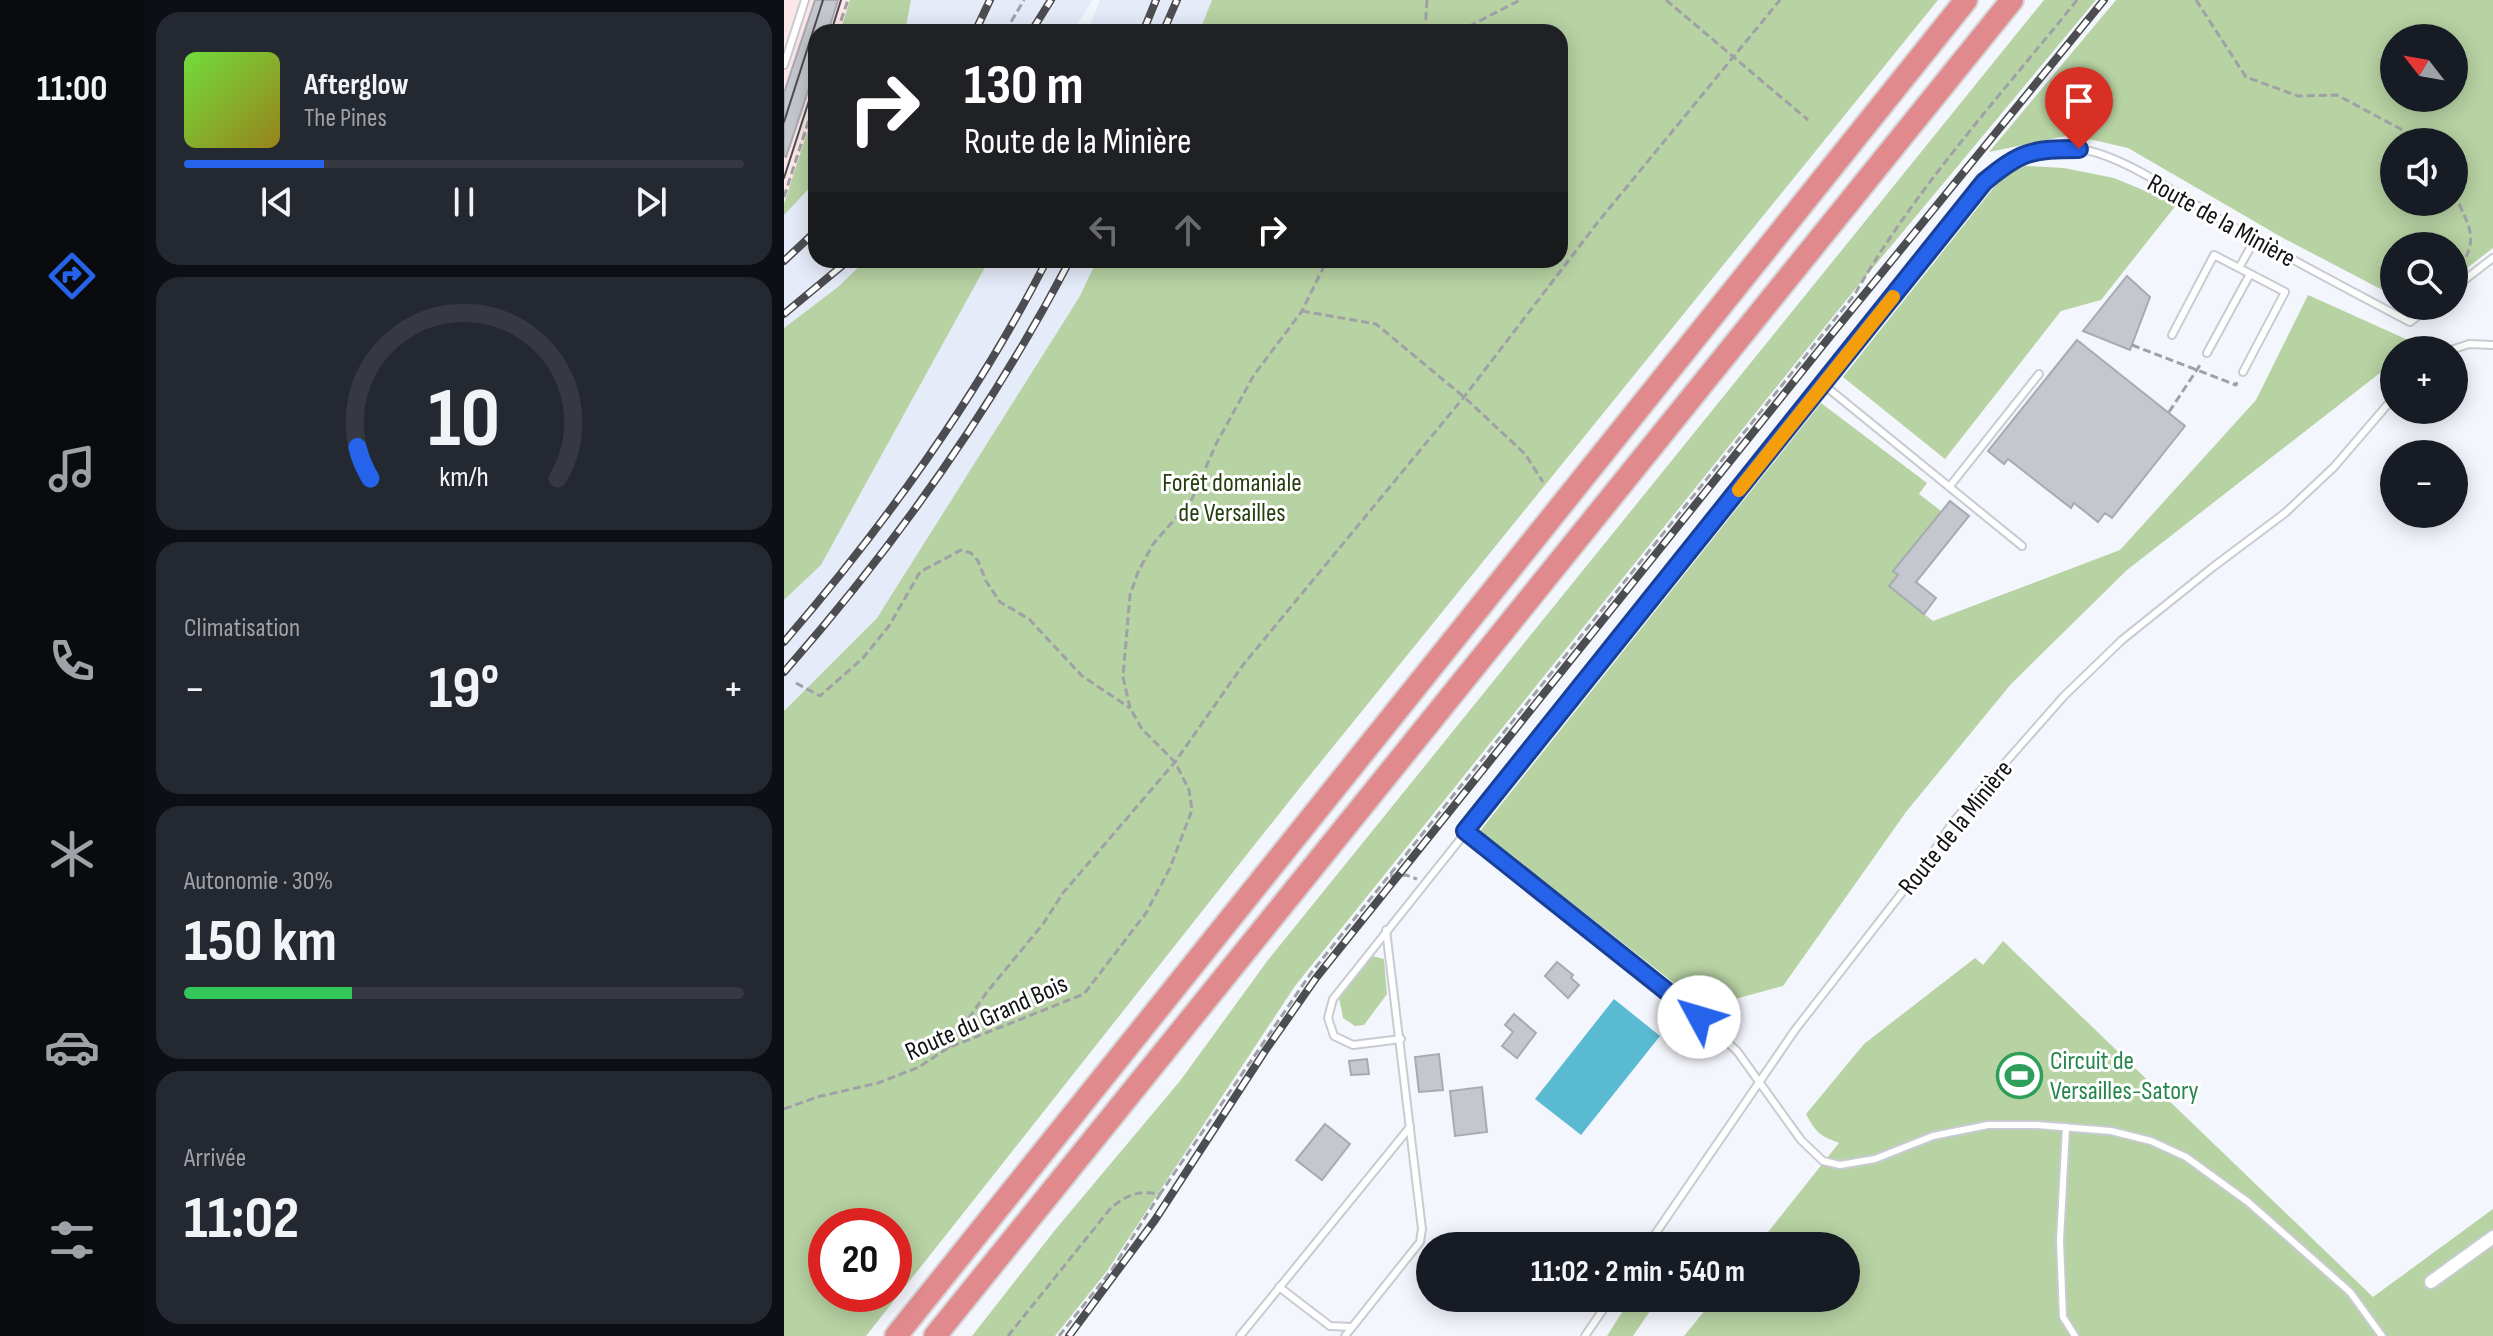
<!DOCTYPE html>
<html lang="fr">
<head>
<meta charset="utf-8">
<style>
	:root { --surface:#171b24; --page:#242831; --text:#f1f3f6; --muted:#9ea1a6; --line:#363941; --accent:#2563eb }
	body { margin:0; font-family:"Sofia Sans Condensed",sans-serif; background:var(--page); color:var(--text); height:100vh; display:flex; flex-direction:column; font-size:30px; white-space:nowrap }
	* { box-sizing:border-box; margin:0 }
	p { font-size:26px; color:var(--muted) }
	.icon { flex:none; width:44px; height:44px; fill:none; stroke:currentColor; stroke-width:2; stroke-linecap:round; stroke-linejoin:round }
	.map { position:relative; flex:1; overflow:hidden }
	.side { display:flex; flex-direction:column; gap:12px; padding:12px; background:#0d0f14; width:640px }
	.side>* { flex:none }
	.guide { position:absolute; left:24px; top:24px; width:760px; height:244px; border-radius:24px; box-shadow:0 4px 20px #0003; background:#202124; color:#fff; overflow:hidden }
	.needle { width:52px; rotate:301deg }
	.controls { position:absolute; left:1596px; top:24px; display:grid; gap:16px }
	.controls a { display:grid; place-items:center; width:88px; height:88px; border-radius:50%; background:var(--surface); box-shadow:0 4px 20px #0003; font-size:40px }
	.speed { position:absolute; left:24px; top:1208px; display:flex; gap:16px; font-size:40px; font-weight:700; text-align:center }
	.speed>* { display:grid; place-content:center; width:104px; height:104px; border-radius:50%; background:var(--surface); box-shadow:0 4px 20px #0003; line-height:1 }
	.speed .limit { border:12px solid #d22; background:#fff; color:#111 }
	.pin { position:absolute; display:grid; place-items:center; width:68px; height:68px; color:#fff; margin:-82px -34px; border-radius:50% 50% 50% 0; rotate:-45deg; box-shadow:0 0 8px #0007 }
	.pin .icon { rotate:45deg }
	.me { position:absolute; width:88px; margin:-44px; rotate:309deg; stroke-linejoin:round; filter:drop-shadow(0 0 6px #0008) }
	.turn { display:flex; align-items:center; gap:28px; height:168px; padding:0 24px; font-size:36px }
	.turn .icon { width:104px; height:104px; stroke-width:2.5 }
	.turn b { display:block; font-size:56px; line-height:68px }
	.lanes { display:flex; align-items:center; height:76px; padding:0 24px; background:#0003; justify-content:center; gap:40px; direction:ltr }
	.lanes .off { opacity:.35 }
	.big { font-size:60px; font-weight:700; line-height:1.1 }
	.side .widget { flex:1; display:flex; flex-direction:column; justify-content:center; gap:12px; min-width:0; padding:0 28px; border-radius:24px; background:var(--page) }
	.side .dial { align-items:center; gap:0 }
	.dial svg { height:208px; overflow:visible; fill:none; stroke:var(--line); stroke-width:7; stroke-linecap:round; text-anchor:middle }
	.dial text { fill:var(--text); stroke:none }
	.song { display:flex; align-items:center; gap:24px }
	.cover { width:96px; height:96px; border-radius:12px; background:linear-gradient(135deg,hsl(100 70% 55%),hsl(50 70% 35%)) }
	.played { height:8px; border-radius:4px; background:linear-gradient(90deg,var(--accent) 25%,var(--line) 25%) }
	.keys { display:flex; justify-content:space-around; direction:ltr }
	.heat { display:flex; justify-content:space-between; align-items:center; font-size:44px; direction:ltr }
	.charge { height:12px; border-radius:6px; background:linear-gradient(90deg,#34c759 30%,var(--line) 0) }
	.trip { position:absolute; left:632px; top:1232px; width:444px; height:80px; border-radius:40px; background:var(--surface); box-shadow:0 4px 20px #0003; font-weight:700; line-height:80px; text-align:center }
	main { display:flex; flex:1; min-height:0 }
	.tabs { display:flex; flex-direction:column; width:144px; justify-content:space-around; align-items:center; background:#090b0e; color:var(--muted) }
	.tabs .icon { width:56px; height:56px }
	.tabs .current { color:var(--accent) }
	.tabs b { font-size:36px; color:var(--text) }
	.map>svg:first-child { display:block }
	.industrial { fill:#fce6e7 }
	.built { fill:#e6ebf9 }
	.green { fill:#b7d2a3; fill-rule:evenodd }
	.water { fill:#59bad2 }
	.building { fill:#c4c7cd; stroke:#a8aab1; stroke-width:2 }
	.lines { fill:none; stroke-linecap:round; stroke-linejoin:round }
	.lane-casing { stroke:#c8cbd2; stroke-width:10 }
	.street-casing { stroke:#c8cbd2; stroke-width:16 }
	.highway-casing { stroke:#d4d4d5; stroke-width:26 }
	.path { stroke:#a0a1a6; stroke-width:3; stroke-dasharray:8 4; stroke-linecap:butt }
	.lane { stroke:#fff; stroke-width:6 }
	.street { stroke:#fff; stroke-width:12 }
	.highway { stroke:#e18a8e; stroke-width:22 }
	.tram { stroke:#4c4d51; stroke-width:2 }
	.rail-casing { stroke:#4c4d51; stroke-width:8 }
	.rail { stroke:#fff; stroke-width:5; stroke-dasharray:15; stroke-linecap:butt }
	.route-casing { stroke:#184099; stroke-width:20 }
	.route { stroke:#2563eb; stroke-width:14 }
	.slow { stroke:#f59e0b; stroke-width:14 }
	.labels { text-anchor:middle; stroke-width:6; stroke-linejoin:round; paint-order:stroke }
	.street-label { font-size:26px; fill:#111214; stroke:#fff }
	.park-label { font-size:26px; fill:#273e0f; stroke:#fff }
	.leisure-label { font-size:26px; fill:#27864d; stroke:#fff; text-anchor:start }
</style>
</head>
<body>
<main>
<nav class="tabs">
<b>11:00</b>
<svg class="icon current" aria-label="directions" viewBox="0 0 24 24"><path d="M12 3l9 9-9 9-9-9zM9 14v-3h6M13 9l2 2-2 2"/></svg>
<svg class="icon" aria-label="music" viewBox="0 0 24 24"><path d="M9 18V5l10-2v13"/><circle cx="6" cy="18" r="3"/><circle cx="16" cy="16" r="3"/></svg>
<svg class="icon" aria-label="phone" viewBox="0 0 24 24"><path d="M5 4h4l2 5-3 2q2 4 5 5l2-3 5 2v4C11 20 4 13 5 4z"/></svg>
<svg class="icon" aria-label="climate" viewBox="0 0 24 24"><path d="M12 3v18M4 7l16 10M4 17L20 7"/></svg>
<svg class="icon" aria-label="car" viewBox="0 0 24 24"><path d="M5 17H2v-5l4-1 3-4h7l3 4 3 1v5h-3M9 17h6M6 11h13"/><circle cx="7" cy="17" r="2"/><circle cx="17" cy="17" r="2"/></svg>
<svg class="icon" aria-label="filters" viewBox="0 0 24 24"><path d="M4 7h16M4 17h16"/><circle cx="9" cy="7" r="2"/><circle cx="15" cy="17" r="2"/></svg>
</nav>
<section class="side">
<div class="widget">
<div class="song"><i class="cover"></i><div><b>Afterglow</b><p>The Pines</p></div></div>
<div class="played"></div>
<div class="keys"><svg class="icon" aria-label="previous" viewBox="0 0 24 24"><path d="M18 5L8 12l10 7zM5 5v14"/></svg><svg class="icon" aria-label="pause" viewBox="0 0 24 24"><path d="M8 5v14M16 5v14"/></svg><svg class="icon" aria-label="next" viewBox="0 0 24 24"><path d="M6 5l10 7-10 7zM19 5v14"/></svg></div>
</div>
<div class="widget dial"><svg viewBox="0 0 100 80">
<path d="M14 69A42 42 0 1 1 86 69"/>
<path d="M14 69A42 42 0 0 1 9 57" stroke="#2563eb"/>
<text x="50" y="56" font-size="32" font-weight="700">10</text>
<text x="50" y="72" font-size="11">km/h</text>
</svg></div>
<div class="widget"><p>Climatisation</p>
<div class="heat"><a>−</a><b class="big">19°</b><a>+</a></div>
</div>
<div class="widget"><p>Autonomie · 30%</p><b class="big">150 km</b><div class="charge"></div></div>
<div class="widget"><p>Arrivée</p><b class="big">11:02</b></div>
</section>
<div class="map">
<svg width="1709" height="1336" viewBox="0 0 1709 1336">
	<rect width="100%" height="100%" fill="#f4f6fd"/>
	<path class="industrial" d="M0,0H127L121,32H32V181L0,215Z"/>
	<g class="built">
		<path d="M127,0H309L288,32H121Z"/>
		<path d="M316,0H428L415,32H303Z"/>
		<path d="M32,181V260H82L54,287L0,328V215Z"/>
		<path d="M205,260H313L296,296L93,618L0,711V600L37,565Z"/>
	</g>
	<g class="green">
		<path d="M66,0H127L121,32H56Z"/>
		<path d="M428,0H1154L514,790L82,1336H0V711L93,618L296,296L313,260H776V32H415ZM110,1226V1294H42V1226Z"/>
		<path d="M1260,0H1312L1068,293L511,986L323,1271L271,1336H188L271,1230L396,1081L484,960Z"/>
		<path d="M1332,0H1709V248L1670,278V246H1610V296L1499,238L1344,148L1287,135L1205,152ZM1610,38H1670V98H1610ZM1610,142H1670V202H1610Z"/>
		<path d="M32,105V181L0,215V204Z"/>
		<path d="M1241,166L1280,168L1330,178L1393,204L1317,300L1277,311L1161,459L1059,377L1219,176Z"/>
		<path d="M82,260H205L37,565L0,600V328L54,287Z"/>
		<path d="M1524,295L1633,344L1625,350H1610V362L1343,570L1227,684L1122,812L999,986L951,999L913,1001L696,831L1037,403L1143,483L1135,494L1157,511L1109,571L1114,575L1105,586L1149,621L1336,550L1472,400Z"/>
		<path d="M1219,941L1589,1297L1709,1209V1336H900L931,1298H1062V1246H973L1055,1143C1035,1135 1033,1134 1022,1114L1080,1044L1191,958L1199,965Z"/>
		<path d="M588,956L600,959L603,994L580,1025L571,1026L559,1018L555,998Z"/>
		<path d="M847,1298H875L849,1336H823Z"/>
	</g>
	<path class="water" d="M830,999L876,1036L797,1135L751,1099Z"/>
	<g class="building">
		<path d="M31,0H54L44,32H32V67L2,157L0,156V93Z"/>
		<path d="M1343,276L1366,297L1346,350L1299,331Z"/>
		<path d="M1293,340L1401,426L1328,518L1321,513L1314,522L1290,503L1287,508L1224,459L1220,464L1204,451Z"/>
		<path d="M1166,501L1185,516L1132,582L1152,598L1140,614L1105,586L1114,575L1109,571Z"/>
		<path d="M773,962L789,975L787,978L795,985L784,998L761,976Z"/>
		<path d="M730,1014L752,1033L733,1058L718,1046L729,1032L721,1025Z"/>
		<path d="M655,1054L659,1090L635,1092L631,1057Z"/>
		<path d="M583,1059L585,1074L567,1075L565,1061Z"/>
		<path d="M698,1087L703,1132L671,1136L666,1091Z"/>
		<path d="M541,1124L566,1144L538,1180L512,1160Z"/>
	</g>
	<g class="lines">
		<defs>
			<g id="lane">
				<path d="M0,65L21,0"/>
				<path d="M1455,268L1501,292L1459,372"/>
				<path d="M1670,288L1709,258"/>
				<path d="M1388,335L1430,255L1455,268L1471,239"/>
				<path d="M1667,350L1685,344L1709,345"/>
				<path d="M1423,353L1466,274"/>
				<path d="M1040,385L1238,546"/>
				<path d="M1166,486L1255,374"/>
				<path d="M681,831L915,1017L953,1051L1017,1140L1039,1161L1056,1165L1091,1159L1149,1136L1204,1125H1253L1327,1131L1367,1141L1402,1157L1464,1202L1566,1292L1598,1336"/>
				<path d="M617,1039L569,1045L550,1036L544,1018L549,999L1200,182C1230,157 1255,144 1295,149C1337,154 1394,195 1432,217C1496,253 1561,288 1626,322L1647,306"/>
				<path d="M1282,1127L1276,1241L1279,1317L1291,1336"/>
				<path d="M863,1246L1011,1030L1148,854L1169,822L1280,696L1338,640L1429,567L1501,513L1550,467L1610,397"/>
				<path d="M495,1287L546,1326L568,1327"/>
				<path d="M456,1336L626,1127"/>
				<path d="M561,1336L636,1242L638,1229L602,930"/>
				<path d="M801,1336L827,1298"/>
			</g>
			<path id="street" d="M1647,1282L1709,1237"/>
			<g id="highway">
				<path d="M112,1336L1182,0"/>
				<path d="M151,1336L1228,0"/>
			</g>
		</defs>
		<use href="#lane" class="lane-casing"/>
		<use href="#street" class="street-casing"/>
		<use href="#highway" class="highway-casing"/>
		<g class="path">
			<path d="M882,0L1024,120"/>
			<path d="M1412,0L1462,77L1514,96L1553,95L1641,142"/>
			<path d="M53,32L64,0"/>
			<path d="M221,32L240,0"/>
			<path d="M641,32L643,0"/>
			<path d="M674,32L736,0"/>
			<path d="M1670,193C1685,227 1698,240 1671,273"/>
			<path d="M0,197L32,98"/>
			<path d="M518,311L592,324L680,397L741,454L759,482"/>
			<path d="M1348,345L1452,385L1453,382"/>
			<path d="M1385,412L1418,362"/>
			<path d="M12,683L36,696L79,658L105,626L136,572L177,550L187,553L194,561L202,581L216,602L245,619L298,676L346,708"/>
			<path d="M606,876L622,875L633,879"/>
			<path d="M164,1048L203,992L259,924L279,893L391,762L459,665L680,397L814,222L996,0"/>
			<path d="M0,1109L33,1097L94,1083L135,1067L164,1048L300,994L362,913L386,868L408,810L405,790L391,762L358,729L346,708L339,677L346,595L354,572L369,544L407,501L433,442L470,375L518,311L543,260"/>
			<path d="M224,1336L326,1209C342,1195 354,1190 376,1194L527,973L1071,294C1130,190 1218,94 1293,0"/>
			<path d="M275,1336L327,1271L376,1194"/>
		</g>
		<use href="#lane" class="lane"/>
		<use href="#street" class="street"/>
		<use href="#highway" class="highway"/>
		<g class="tram">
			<path d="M47,32L57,0"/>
			<path d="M0,122L39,0"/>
			<path d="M0,178L32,79"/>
		</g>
		<defs>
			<g id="rail">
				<path d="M191,32L206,0"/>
				<path d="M247,32L267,0"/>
				<path d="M359,32L372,0"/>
				<path d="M379,32L393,0"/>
				<path d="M0,261L32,231"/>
				<path d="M0,314L65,260"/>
				<path d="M0,642C101,525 193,397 263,260"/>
				<path d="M0,672C111,546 208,409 286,260"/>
				<path d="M285,1336L371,1220L481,1051L532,978L1048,334L1320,0"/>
			</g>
		</defs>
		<use href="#rail" class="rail-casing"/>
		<use href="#rail" class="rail"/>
	</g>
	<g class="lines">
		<defs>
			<path id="route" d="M915,1017L681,831L1200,182C1237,151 1248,149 1295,149"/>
		</defs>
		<use href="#route" class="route-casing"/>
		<use href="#route" class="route"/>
		<path class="slow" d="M955,490L1109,297"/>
	</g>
	<defs>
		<symbol id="stadium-ring" viewBox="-11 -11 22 22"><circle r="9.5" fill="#fff" stroke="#2e9e5b" stroke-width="1.5"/><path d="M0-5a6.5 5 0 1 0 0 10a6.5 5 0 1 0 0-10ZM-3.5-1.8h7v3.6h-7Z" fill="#2e9e5b"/></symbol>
	</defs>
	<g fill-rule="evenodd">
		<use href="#stadium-ring" x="1210" y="1050" width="51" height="51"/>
	</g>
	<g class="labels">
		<g class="street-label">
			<text transform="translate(1438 220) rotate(29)" y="9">Route de la Minière</text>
			<text transform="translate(1171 827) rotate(-51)" y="9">Route de la Minière</text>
			<text transform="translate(202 1017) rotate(-24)" y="9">Route du Grand Bois</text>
		</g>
		<g class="park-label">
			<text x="448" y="491">Forêt domaniale<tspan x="448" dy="30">de Versailles</tspan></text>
		</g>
		<g class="leisure-label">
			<text x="1266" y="1069">Circuit de<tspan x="1266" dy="30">Versailles-Satory</tspan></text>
		</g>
	</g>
</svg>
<div class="controls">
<a><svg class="needle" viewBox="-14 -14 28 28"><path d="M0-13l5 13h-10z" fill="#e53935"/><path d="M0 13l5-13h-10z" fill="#9ea1a6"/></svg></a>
<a><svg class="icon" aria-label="sound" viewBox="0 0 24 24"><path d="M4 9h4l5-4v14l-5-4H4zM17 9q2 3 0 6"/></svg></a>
<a><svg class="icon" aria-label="search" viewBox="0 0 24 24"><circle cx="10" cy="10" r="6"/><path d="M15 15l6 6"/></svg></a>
<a>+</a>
<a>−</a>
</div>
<div class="speed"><div class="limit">20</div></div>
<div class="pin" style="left:1295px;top:149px;background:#d93025"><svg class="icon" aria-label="arrive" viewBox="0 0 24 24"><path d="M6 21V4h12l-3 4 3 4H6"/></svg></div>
<svg class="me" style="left:915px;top:1017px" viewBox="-20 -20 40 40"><circle r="19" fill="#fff"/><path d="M0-13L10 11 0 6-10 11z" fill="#2563eb"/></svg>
<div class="trip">11:02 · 2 min · 540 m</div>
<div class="guide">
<div class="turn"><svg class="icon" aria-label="right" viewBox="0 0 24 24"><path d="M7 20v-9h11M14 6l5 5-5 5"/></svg><div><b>130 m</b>Route de la Minière</div></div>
<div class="lanes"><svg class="icon off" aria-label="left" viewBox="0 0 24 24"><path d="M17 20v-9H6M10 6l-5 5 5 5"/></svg><svg class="icon off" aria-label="ahead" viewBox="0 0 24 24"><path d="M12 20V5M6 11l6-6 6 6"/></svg><svg class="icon" aria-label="right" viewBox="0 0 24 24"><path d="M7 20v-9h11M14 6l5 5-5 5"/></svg></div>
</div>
</div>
</main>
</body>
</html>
